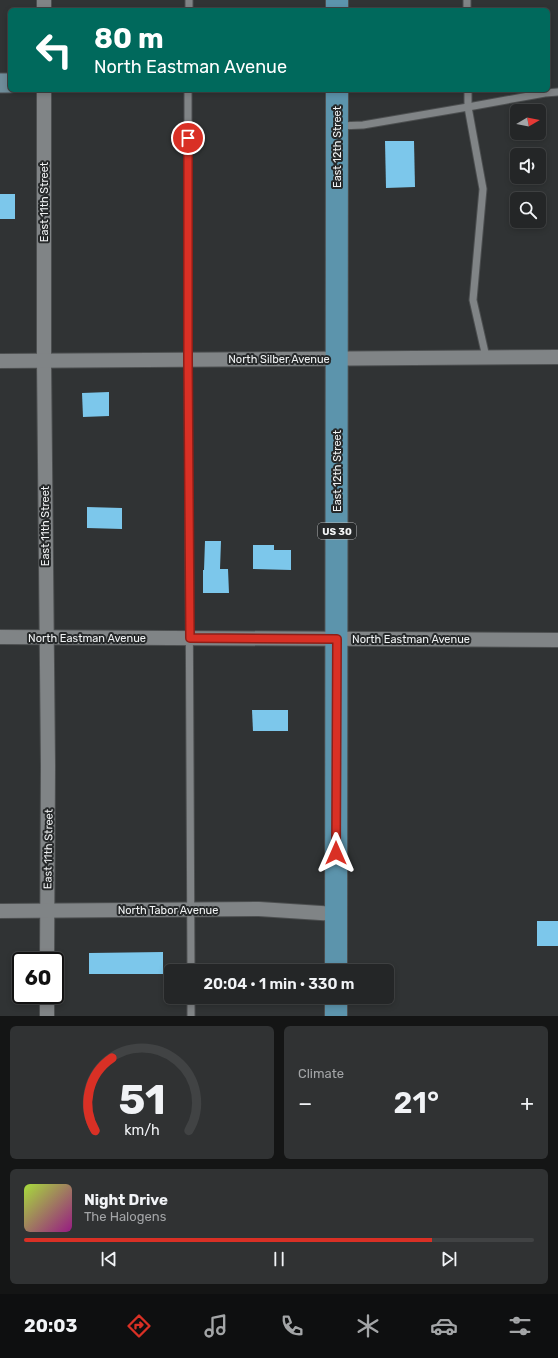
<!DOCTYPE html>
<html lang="en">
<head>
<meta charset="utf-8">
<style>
	:root { --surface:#242627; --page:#303233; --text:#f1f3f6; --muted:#a3a5a7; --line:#414344; --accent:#d93025 }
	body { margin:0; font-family:Rubik,sans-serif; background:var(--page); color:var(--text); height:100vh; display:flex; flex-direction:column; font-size:15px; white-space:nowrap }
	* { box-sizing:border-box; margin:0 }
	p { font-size:13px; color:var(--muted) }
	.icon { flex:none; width:22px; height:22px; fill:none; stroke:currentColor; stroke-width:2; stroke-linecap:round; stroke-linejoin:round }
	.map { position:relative; height:1016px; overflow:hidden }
	.sheet { display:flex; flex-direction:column; gap:10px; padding:10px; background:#141515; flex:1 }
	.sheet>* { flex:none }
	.guide { position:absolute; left:8px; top:8px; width:542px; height:84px; border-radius:6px; box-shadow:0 2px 6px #0003,0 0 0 1px var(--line); background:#00695c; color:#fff; overflow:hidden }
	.needle { width:26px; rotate:80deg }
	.buttons { position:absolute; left:510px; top:104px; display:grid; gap:8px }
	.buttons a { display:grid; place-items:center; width:36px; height:36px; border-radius:6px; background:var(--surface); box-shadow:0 2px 6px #0003,0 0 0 1px var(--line); font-size:20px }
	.speed { position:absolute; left:12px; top:952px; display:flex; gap:8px; font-size:20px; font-weight:700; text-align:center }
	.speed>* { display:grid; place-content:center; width:52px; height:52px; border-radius:50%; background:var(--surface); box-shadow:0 2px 6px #0003,0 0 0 1px var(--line); line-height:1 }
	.speed .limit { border:2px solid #111; border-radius:6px; background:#fff; color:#111 }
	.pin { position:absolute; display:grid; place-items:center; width:34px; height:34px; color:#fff; margin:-17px; border:2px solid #fff; border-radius:50%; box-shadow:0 1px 4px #0007 }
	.me { position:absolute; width:44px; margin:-22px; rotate:0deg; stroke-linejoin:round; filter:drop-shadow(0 0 3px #0008) }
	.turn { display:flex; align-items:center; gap:14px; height:84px; padding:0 20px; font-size:18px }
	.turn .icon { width:52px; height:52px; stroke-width:2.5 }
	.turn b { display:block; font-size:28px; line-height:34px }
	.big { font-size:30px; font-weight:600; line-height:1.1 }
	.sheet .widget { flex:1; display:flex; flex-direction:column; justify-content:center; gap:6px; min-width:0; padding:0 14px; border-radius:6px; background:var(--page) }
	.sheet .dial { align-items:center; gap:0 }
	.dial svg { height:104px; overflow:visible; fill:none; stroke:var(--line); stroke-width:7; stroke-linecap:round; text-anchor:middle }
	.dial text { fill:var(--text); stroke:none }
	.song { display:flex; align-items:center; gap:12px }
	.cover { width:48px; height:48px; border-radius:6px; background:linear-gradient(135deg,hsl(80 70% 55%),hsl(310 70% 35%)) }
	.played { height:4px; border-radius:2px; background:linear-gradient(90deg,var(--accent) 80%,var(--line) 80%) }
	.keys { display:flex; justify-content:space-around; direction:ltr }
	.heat { display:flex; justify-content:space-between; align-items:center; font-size:22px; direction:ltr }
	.sheet .tiles { flex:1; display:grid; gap:10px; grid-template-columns:1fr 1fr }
	.widget:last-child { grid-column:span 2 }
	.trip { position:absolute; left:164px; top:964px; width:230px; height:40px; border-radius:6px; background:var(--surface); box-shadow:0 2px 6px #0003,0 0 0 1px var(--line); font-weight:600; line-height:40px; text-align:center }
	.dock { display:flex; height:64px; justify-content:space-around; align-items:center; background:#0e0f10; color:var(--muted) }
	.dock .icon { width:28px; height:28px }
	.dock .on { color:var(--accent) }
	.dock b { font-size:18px; color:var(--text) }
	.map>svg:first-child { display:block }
	.building { fill:#7cc7eb }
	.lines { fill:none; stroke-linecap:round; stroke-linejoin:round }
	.lane-casing { stroke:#4c4f50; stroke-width:9 }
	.street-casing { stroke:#4c4f50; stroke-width:16 }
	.secondary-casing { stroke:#4c4f50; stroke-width:21 }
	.primary-casing { stroke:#4c4f50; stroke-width:24 }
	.lane { stroke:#808486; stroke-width:7 }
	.street { stroke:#808486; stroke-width:14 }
	.secondary { stroke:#6e8c99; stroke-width:19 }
	.primary { stroke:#5c94ac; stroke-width:22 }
	.route-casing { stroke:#8d1f18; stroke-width:10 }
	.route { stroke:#d93025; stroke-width:7 }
	.labels { text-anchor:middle; stroke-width:4; stroke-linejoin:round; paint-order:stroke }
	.shield { fill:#26292a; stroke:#b4b6b7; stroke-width:1 }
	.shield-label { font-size:10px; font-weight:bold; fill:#f1f3f4 }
	.street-label { font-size:11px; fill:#f1f3f4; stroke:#26292a }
</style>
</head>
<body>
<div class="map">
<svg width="558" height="1016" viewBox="0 0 558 1016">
	<rect width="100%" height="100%" fill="#303334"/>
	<g class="building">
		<path d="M385,141H414L415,187L386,188Z"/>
		<rect x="0" y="194" width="15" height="25"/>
		<path d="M109,392V416L83,417L82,393Z"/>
		<path d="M87,507L122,508V529L87,528Z"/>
		<path d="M205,541H221L220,569H228L229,593H203V570H204Z"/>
		<path d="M253,545H274V550H291V570L253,569Z"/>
		<path d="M252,710H288V731H253Z"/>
		<rect x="537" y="921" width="21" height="25"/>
		<path d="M163,952V974H89V953Z"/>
	</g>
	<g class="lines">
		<defs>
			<g id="lane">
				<path d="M467,0V10"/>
				<path d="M189,10V0"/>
				<path d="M188,90V360L191,971"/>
				<path d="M468,90V107L483,189L473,300L486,357"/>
				<path d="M339,126L363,125L468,107L545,93L558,92"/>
				<path d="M191,1016V997"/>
			</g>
			<g id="street">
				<path d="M44,10V0"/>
				<path d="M44,90V361L48,766L47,961"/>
				<path d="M0,361L558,357"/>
				<path d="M0,637L558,640"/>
				<path d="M0,911L259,909L336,914"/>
				<path d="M47,1016V995"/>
			</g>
			<path id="secondary" d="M0,83H10"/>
			<g id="primary">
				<path d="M337,0V10"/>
				<path d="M336,971L337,90"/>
				<path d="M336,997V1016"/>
			</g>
		</defs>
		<use href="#lane" class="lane-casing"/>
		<use href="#street" class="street-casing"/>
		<use href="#secondary" class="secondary-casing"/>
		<use href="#primary" class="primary-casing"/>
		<use href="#lane" class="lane"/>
		<use href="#street" class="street"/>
		<use href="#secondary" class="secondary"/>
		<use href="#primary" class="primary"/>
	</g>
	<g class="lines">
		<defs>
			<path id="route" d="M188,138V360L190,638L337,639L336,853"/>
		</defs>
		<use href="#route" class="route-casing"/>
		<use href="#route" class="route"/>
	</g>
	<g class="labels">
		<rect class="shield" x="318" y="523" width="38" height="16" rx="3"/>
		<g class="shield-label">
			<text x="337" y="535">US 30</text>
		</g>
		<g class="street-label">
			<text transform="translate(337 147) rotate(-90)" y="4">East 12th Street</text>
			<text transform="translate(44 202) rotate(-90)" y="4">East 11th Street</text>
			<text x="279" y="363">North Silber Avenue</text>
			<text transform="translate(337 471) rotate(-90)" y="4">East 12th Street</text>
			<text transform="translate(45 526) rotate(-90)" y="4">East 11th Street</text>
			<text x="87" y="642">North Eastman Avenue</text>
			<text x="411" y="643">North Eastman Avenue</text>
			<text transform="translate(48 849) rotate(-89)" y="4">East 11th Street</text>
			<text x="168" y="914">North Tabor Avenue</text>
		</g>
	</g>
</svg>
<div class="buttons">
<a><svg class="needle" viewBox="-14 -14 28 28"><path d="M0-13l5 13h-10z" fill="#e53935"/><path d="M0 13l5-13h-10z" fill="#a3a5a7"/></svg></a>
<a><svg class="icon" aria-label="sound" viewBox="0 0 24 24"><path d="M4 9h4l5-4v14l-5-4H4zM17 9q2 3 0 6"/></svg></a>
<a><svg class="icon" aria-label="search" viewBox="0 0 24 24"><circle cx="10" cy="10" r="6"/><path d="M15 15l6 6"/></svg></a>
</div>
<div class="speed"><div class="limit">60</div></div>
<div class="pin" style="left:188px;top:138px;background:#d93025"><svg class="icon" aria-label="arrive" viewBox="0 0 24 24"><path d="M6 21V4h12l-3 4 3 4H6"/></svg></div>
<svg class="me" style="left:336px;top:853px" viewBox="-20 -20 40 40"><path d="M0-17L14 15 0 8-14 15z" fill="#d93025" stroke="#fff" stroke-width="4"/></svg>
<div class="trip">20:04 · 1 min · 330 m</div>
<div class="guide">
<div class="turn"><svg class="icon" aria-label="left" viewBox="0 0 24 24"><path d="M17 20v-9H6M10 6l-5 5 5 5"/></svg><div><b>80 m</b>North Eastman Avenue</div></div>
</div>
</div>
<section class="sheet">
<div class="tiles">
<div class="widget dial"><svg viewBox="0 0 100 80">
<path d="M14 69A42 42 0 1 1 86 69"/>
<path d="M14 69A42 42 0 0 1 27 13" stroke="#d93025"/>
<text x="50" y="56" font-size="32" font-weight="700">51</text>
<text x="50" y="72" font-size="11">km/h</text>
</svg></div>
<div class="widget"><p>Climate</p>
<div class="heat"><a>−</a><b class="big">21°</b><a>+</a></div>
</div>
<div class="widget">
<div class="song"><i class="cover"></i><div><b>Night Drive</b><p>The Halogens</p></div></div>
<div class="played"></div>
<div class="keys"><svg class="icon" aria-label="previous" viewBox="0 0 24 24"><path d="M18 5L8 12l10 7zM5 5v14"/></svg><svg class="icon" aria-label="pause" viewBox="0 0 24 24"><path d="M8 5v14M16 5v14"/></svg><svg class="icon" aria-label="next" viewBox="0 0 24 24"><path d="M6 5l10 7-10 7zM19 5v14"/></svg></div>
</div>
</div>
</section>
<nav class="dock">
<b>20:03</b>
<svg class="icon on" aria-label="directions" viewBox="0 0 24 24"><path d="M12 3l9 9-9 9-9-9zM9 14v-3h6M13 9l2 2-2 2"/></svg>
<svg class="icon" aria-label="music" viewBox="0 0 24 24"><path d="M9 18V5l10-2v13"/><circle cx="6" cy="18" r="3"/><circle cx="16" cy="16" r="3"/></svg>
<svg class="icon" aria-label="phone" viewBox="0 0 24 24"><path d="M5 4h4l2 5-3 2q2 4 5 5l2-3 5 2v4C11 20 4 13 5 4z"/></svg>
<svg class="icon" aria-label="climate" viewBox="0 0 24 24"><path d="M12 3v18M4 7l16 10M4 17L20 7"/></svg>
<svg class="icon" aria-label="car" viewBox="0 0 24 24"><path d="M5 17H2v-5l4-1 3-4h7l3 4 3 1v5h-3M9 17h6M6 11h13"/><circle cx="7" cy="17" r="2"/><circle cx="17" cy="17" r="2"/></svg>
<svg class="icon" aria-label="filters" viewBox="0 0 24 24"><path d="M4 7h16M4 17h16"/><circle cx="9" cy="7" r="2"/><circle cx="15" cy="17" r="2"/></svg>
</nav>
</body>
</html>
